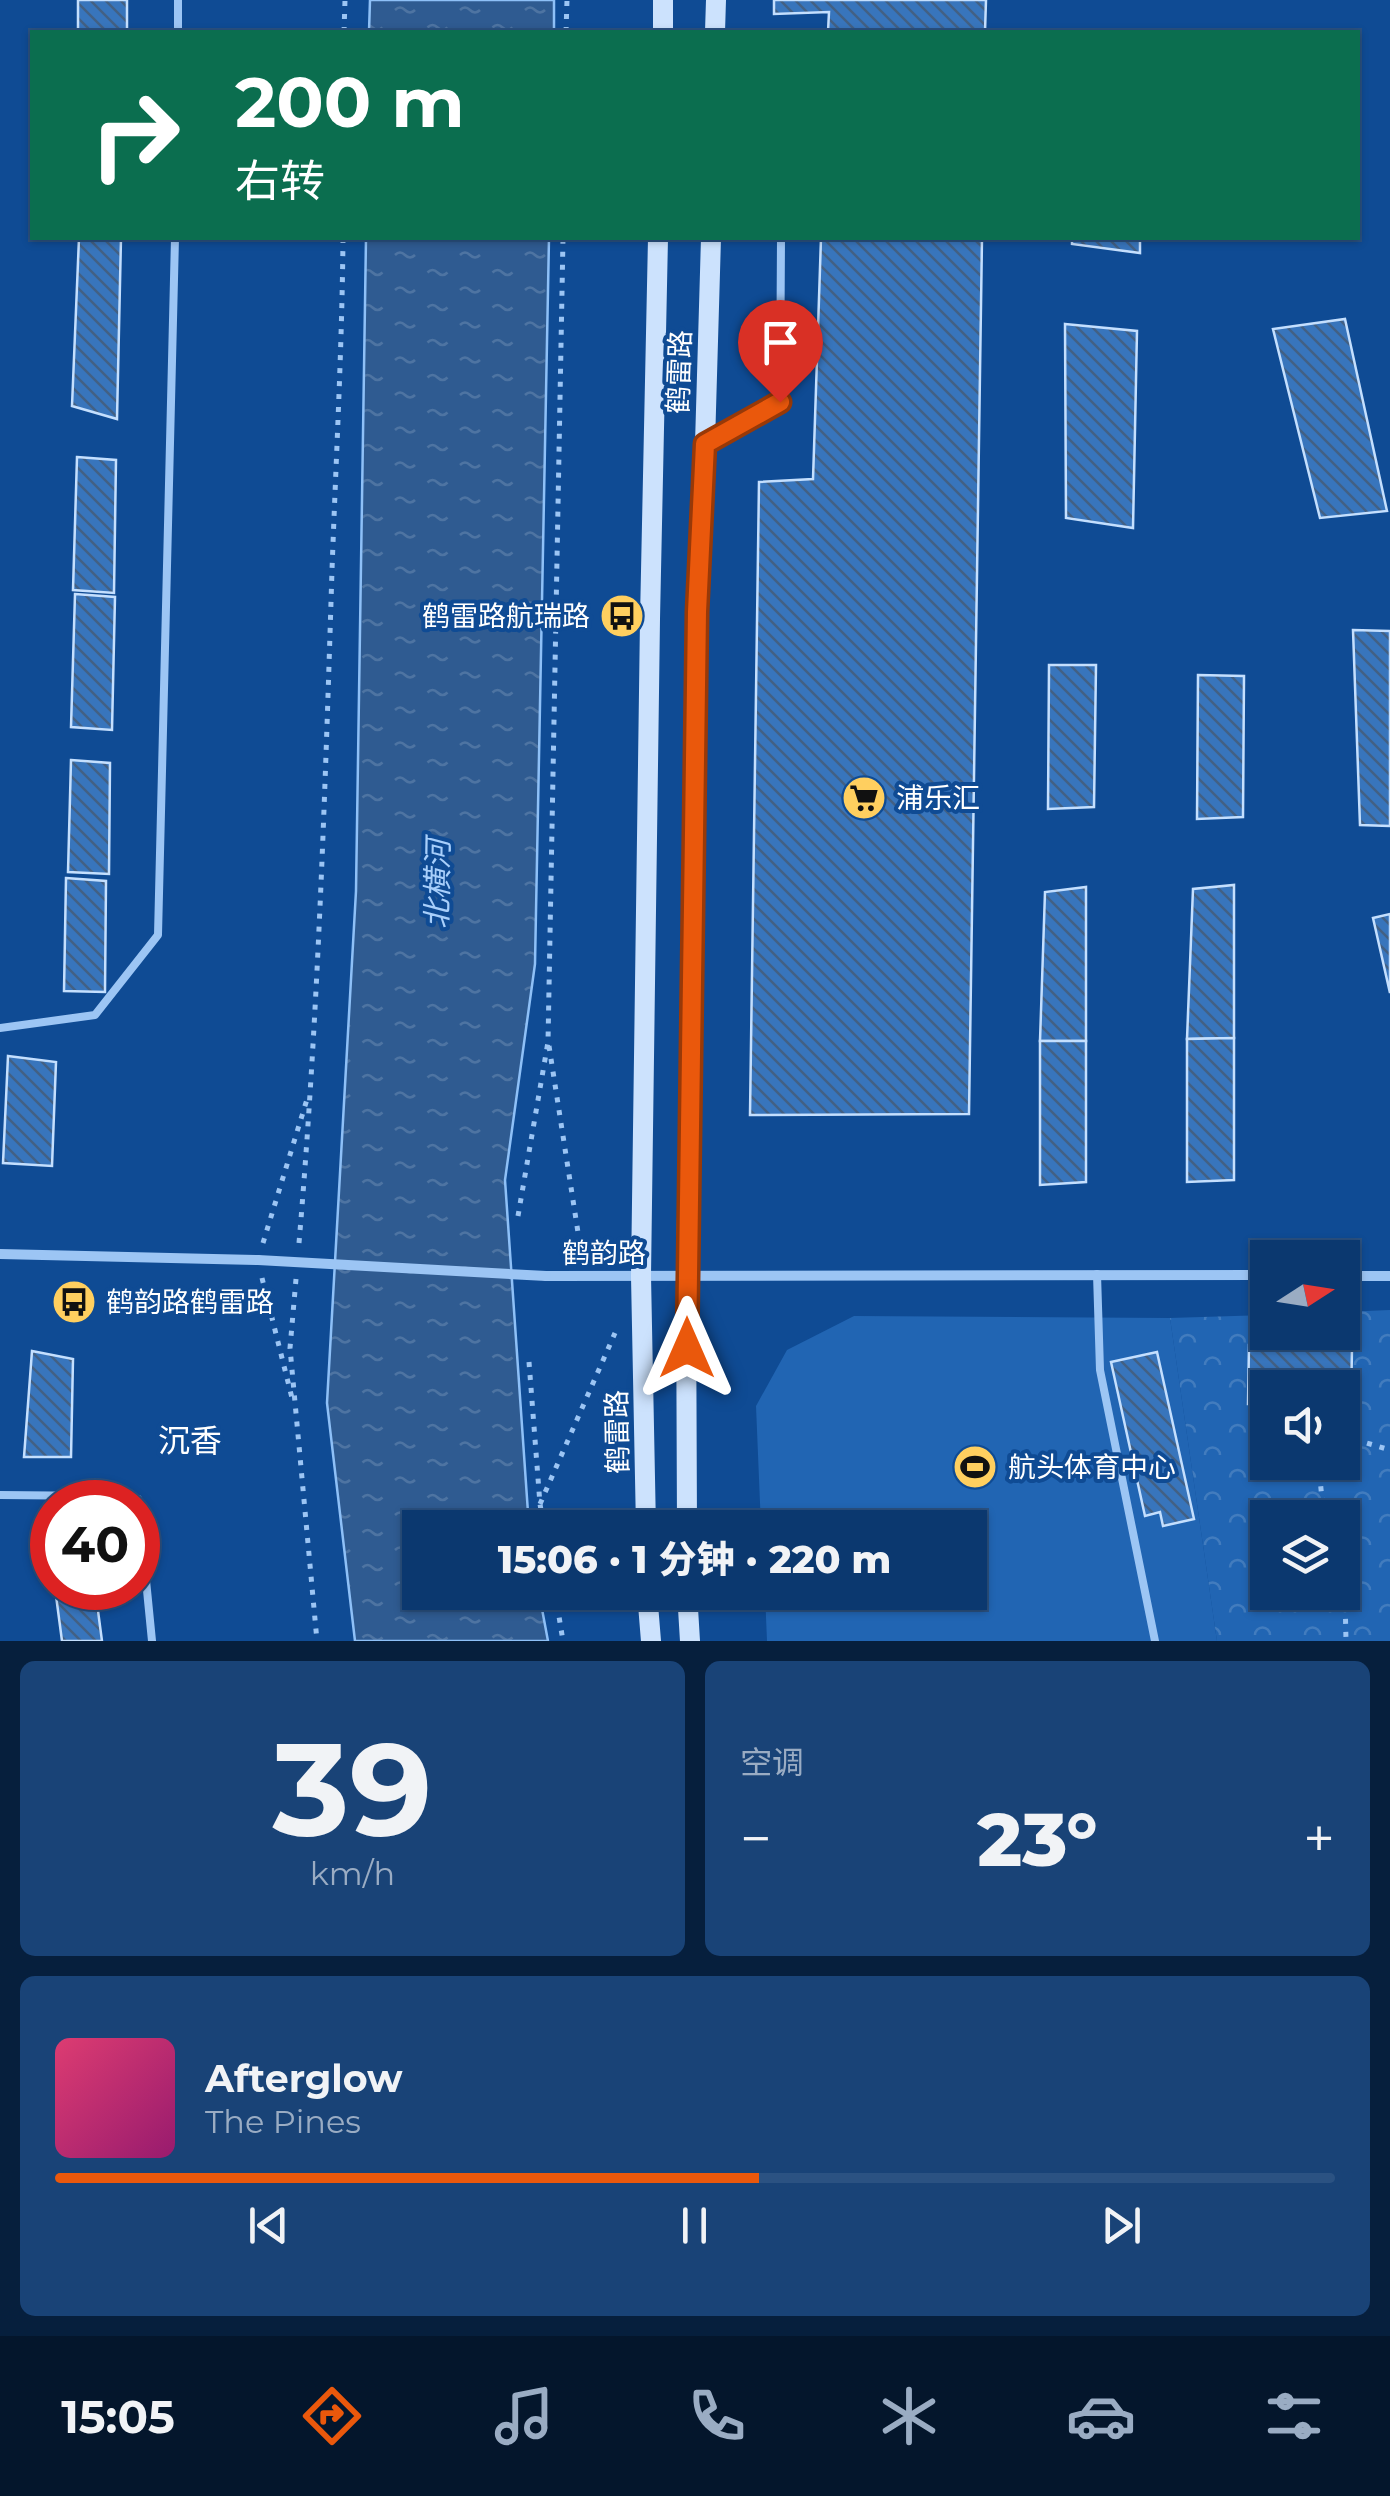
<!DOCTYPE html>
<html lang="zh">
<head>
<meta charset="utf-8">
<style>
	:root { --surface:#0b386f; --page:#194377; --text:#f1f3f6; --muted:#9aacc3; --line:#2b5282; --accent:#ea580c }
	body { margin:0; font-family:Montserrat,"Noto Sans SC",sans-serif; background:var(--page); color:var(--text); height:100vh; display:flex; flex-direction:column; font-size:38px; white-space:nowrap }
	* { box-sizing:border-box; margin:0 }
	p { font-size:32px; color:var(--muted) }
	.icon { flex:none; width:55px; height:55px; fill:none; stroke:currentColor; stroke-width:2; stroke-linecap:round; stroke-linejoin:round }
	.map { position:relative; height:1641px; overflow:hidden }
	.details { display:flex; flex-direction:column; gap:20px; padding:20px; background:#061f3d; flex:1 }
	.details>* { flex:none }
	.banner { position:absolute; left:30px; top:30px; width:1330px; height:210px; border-radius:0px; box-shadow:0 2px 8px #0004,0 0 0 2px var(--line); background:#0b6e4f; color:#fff; overflow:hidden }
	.needle { width:65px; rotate:78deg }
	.fabs { position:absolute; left:1250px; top:1240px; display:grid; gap:20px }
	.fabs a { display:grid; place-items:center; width:110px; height:110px; border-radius:0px; background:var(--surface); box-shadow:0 2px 8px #0004,0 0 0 2px var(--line); font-size:50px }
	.speed { position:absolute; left:30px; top:1480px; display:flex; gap:20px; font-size:50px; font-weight:700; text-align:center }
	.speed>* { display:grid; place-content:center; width:130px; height:130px; border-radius:50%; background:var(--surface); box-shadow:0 2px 8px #0004,0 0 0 2px var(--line); line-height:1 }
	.speed .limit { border:15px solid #d22; background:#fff; color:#111 }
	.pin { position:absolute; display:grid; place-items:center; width:85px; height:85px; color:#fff; margin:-102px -42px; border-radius:50% 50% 50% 0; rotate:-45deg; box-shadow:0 0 10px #0007 }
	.pin .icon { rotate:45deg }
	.me { position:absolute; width:110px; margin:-55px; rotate:0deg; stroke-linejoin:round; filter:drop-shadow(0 0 8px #0008) }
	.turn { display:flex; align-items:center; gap:35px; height:210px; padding:0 40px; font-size:45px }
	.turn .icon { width:130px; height:130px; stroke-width:2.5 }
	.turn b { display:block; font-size:70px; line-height:85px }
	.big { font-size:75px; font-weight:800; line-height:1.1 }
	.details .widget { flex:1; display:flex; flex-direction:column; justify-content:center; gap:15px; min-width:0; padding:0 35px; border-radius:15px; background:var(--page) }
	.details .dial { align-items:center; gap:0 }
	.dial b { font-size:130px; line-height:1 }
	.song { display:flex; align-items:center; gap:30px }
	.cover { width:120px; height:120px; border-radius:15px; background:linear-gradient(135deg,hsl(340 70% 55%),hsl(320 70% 35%)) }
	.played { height:10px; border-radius:5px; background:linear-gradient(90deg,var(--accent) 55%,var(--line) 55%) }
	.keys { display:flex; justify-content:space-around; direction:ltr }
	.heat { display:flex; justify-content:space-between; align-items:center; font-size:55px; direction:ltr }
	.details .tiles { flex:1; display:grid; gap:20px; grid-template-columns:1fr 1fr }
	.widget:last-child { grid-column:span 2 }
	.trip { position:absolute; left:402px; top:1510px; width:585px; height:100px; border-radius:0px; background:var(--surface); box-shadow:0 2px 8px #0004,0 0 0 2px var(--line); font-weight:800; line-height:100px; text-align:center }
	.dock { display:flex; height:160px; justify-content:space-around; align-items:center; background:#04162c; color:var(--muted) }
	.dock .icon { width:70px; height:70px }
	.dock .current { color:var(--accent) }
	.dock b { font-size:45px; color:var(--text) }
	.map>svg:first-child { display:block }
	.green { fill:#2165b3 }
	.park { fill:url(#park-crowns); fill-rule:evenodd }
	.water { fill:url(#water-ripples); stroke:#8ec0f7; stroke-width:2.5 }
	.building { fill:url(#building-back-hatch); stroke:#c4dffe; stroke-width:2.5 }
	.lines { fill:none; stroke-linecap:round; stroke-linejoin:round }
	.path { stroke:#9cc5f4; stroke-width:5; stroke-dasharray:5 8; stroke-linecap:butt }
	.lane { stroke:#9cc5f4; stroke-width:8 }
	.street { stroke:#9cc5f4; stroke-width:10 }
	.secondary { stroke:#cce2fd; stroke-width:20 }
	.street-bridge { stroke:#9cc5f4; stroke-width:10 }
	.route-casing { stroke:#983908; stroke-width:25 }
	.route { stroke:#ea580c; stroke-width:18 }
	.labels { text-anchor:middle; stroke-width:8; stroke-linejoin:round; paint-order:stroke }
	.street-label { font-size:28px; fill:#fff; stroke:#0f4b94 }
	.poi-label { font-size:28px; fill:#fff; stroke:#0f4b94; text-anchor:start }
	.water-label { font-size:30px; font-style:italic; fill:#a8cffb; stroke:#0f4b94 }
	.quarter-label { font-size:32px; fill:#fff; stroke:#0f4b94 }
</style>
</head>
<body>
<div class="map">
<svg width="1390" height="1641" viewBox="0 0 1390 1641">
	<defs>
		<pattern id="park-crowns" width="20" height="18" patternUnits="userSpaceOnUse" patternTransform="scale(2.5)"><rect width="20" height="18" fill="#2165b3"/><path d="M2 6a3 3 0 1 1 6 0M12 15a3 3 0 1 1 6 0" fill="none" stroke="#427cbe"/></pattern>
		<pattern id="water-ripples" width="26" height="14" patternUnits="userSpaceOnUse" patternTransform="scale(2.5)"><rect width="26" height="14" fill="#2f5b91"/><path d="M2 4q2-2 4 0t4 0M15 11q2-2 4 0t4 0" fill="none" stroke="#4e74a2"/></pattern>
		<pattern id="building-back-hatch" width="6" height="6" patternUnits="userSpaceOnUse" patternTransform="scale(2.5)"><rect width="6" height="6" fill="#3875bc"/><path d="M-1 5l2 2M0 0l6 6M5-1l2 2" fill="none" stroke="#426084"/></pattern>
	</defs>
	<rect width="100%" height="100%" fill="#0f4b94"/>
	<path class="green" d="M854,1316L1170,1318L1217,1641H767L765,1593L970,1592V1528L761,1527L756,1406L787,1350Z"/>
	<path class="park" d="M1390,1310V1641H1217L1170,1318L1267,1315L1268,1332H1342L1343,1312ZM1268,1388H1342V1462H1268ZM1268,1518H1342V1592H1268Z"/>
	<g class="water">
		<path d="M370,0H554V32H369Z"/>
		<path d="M366,238H549L535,964L505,1180L529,1527L420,1528V1592L539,1593L548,1641H355L327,1403L356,891Z"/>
	</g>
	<g class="building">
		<rect x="78" y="0" width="49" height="32"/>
		<path d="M774,0H986L985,32H828L829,12L774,14Z"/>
		<path d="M79,238H121L117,419L72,406Z"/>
		<path d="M821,238H982L969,1114L750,1115L759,482L813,479Z"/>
		<path d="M1072,238H1140V253L1072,244Z"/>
		<path d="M1345,319L1387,511L1320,518L1273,329Z"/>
		<path d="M1065,324L1137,331L1133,528L1066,518Z"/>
		<path d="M77,457L116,460L114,593L73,590Z"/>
		<path d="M75,594L115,597L112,730L71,727Z"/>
		<path d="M1353,630L1390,631V826L1360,825Z"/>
		<path d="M1049,665H1096L1094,807L1048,809Z"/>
		<path d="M1198,675L1244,676L1243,817L1197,819Z"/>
		<path d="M71,760L110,763L109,874L68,872Z"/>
		<path d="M66,878L106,881L105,992L64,991Z"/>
		<path d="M1234,885V1038L1187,1039L1193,889Z"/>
		<path d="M1086,887V1041H1040L1045,892Z"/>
		<path d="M1390,914V993L1373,918Z"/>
		<path d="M1234,1038V1180L1187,1182V1039Z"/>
		<path d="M1040,1041H1086V1182L1040,1185Z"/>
		<path d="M8,1056L56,1062L52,1166L3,1163Z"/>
		<path d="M1249,1345L1352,1347L1351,1405H1342V1388H1268V1404H1248Z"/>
		<path d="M32,1351L73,1359L71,1457H24Z"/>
		<path d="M1157,1352L1194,1519L1163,1526L1160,1512L1145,1516L1111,1362Z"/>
		<path d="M55,1588H95L102,1641H62Z"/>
	</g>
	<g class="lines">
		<g class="path">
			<path d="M344,32L345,0"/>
			<path d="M566,32L567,0"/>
			<path d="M549,1046L582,1258"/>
			<path d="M518,1216L548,1042L563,238"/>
			<path d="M263,1243L308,1096"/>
			<path d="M299,1243C318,1019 325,795 332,570C336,459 342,349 343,238"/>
			<path d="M262,1278L292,1398"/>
			<path d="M296,1279L290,1348L317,1641"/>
			<path d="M529,1362L540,1504L544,1528"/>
			<path d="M1342,1444L1357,1440L1390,1450"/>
			<path d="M1324,1462L1319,1469L1322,1499L1335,1518"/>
			<path d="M540,1504L615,1333"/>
			<path d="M1342,1529L1349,1554L1345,1596L1346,1641"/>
			<path d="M555,1592L563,1641"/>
		</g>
		<g class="lane">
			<path d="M178,0V32"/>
			<path d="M709,442L780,403L781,238"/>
			<path d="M0,1028L95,1015L158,935L175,238"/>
			<path d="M1097,1274L1100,1370L1155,1641"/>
			<path d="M0,1495L107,1496L138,1499L152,1641"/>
		</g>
		<g class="street">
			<path d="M0,1254L258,1260"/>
			<path d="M546,1276L1268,1275"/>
			<path d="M1342,1276H1390"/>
		</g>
		<g class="secondary">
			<path d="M663,32V0"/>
			<path d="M715,32L716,0"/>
			<path d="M646,1528L641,1276L650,619L658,238"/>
			<path d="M687,1528L686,1277L697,612L705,444L711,238"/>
			<path d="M647,1592L651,1641"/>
			<path d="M687,1592L690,1641"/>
		</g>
		<path class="street-bridge" d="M258,1260L546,1276"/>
	</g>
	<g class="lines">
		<defs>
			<path id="route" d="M687,1348L697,612L705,444L780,402"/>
		</defs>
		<use href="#route" class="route-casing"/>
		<use href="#route" class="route"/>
	</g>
	<defs>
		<symbol id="bus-disc" viewBox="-11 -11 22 22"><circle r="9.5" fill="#ffcf5f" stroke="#0f4b94"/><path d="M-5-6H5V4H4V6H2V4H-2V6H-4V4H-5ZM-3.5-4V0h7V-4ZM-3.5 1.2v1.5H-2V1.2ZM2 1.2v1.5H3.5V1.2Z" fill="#111"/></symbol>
		<symbol id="supermarket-disc" viewBox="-11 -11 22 22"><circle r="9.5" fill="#ffcf5f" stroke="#0f4b94"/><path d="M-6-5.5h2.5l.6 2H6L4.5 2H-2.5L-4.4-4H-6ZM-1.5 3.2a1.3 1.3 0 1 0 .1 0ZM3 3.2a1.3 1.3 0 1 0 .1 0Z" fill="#111"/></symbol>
		<symbol id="stadium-disc" viewBox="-11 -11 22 22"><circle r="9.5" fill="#ffcf5f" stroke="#0f4b94"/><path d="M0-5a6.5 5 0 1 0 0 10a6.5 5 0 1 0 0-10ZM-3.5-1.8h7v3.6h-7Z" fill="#111"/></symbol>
	</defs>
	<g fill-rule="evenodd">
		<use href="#bus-disc" x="597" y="591" width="50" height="50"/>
		<use href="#supermarket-disc" x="839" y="773" width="50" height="50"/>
		<use href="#bus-disc" x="49" y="1277" width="50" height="50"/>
		<use href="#stadium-disc" x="950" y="1442" width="50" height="50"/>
	</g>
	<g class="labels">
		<g class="street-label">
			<text transform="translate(679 372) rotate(-88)" y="10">鹤雷路</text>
			<text x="604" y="1263">鹤韵路</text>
			<text transform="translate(617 1432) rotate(-91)" y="10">鹤雷路</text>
		</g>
		<g class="poi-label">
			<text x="590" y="626" text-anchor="end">鹤雷路航瑞路</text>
			<text x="896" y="808">浦乐汇</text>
			<text x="106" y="1312">鹤韵路鹤雷路</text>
			<text x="1008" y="1477">航头体育中心</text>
		</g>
		<g class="water-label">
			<text transform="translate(438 884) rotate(-89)" y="10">北横河</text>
		</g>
		<g class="quarter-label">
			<text x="190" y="1452">沉香</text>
		</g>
	</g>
</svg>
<div class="fabs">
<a><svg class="needle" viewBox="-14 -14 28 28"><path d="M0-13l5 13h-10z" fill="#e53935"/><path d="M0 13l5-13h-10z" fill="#9aacc3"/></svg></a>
<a><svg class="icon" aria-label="sound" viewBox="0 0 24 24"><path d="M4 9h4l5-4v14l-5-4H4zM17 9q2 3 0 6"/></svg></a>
<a><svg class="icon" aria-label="layers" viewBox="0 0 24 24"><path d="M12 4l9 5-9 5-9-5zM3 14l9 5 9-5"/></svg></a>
</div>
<div class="speed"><div class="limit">40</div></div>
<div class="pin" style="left:780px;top:402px;background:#d93025"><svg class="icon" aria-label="arrive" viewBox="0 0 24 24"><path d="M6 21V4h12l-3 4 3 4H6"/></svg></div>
<svg class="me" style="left:687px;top:1348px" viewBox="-20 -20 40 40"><path d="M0-17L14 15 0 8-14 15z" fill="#ea580c" stroke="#fff" stroke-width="4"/></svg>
<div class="trip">15:06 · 1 分钟 · 220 m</div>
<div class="banner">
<div class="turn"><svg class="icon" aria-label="right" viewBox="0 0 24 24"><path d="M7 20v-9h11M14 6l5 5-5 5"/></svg><div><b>200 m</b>右转</div></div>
</div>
</div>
<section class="details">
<div class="tiles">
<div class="widget dial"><b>39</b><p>km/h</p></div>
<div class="widget"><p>空调</p>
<div class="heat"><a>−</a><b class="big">23°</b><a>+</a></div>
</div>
<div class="widget">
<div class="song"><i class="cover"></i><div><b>Afterglow</b><p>The Pines</p></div></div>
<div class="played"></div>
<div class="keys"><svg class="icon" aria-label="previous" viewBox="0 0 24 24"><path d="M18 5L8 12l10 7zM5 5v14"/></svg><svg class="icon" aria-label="pause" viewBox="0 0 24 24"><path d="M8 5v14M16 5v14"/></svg><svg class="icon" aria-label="next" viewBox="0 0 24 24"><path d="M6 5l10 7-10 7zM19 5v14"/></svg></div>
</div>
</div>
</section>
<nav class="dock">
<b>15:05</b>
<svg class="icon current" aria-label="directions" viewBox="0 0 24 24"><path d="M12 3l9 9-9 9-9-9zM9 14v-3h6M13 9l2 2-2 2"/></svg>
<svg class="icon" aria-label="music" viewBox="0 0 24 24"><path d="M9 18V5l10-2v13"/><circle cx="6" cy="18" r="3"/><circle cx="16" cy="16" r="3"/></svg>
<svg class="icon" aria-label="phone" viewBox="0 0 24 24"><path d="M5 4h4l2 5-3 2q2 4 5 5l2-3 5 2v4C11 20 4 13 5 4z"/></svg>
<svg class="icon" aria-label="climate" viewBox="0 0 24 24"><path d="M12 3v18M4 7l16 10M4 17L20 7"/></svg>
<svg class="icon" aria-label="car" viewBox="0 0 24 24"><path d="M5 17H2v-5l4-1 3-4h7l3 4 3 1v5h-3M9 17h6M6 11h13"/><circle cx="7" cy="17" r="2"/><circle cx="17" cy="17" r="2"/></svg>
<svg class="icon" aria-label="filters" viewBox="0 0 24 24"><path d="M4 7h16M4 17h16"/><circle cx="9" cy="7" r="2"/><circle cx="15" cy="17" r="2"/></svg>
</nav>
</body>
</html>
